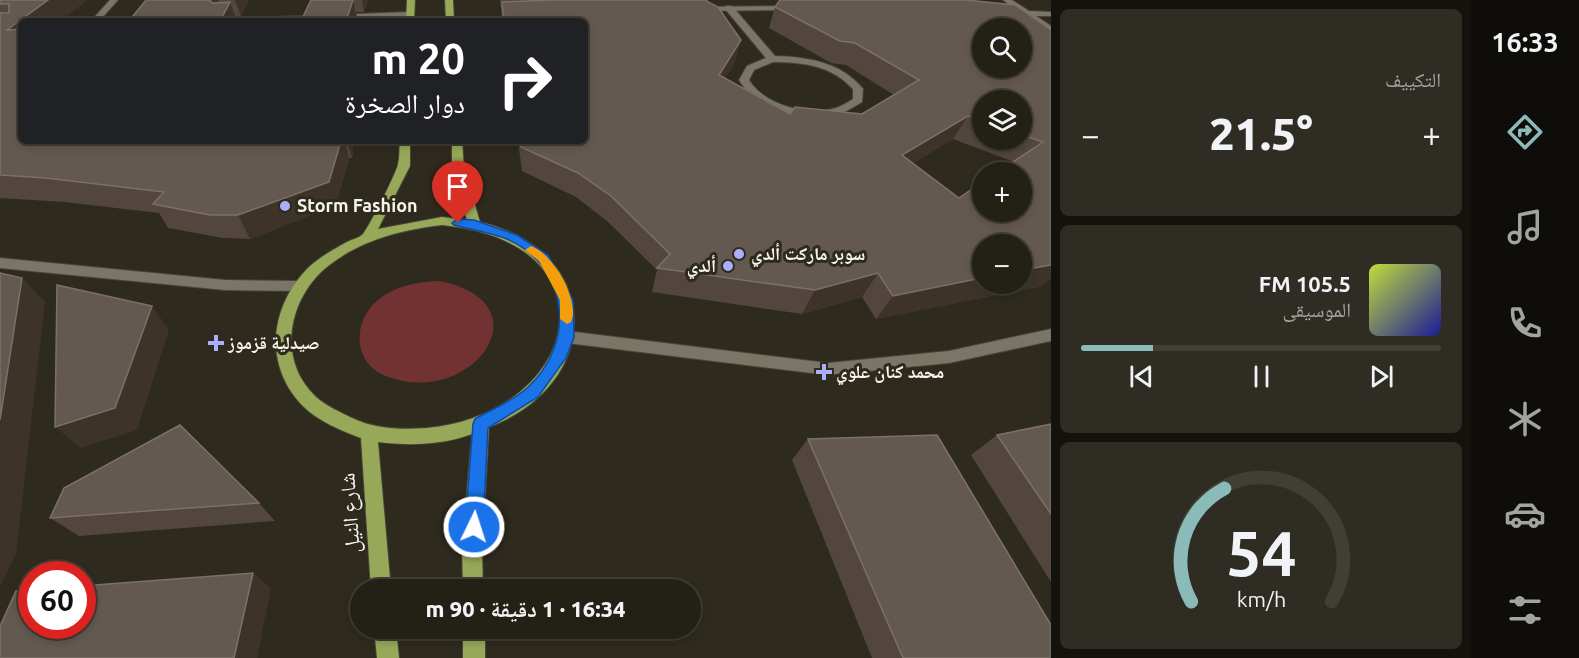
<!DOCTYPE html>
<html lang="ar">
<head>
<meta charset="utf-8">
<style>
	:root { --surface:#232016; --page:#2f2d23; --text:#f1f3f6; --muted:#a3a3a1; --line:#403e35; --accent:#8bbbb9 }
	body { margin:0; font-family:Ubuntu,"Noto Naskh Arabic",sans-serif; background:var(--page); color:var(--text); direction:rtl; height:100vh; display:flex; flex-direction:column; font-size:22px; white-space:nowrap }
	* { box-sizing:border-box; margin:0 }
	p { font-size:20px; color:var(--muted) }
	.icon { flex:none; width:33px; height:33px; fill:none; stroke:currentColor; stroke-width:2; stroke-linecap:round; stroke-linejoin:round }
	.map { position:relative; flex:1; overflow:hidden; direction:ltr }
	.side { display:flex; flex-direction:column; gap:9px; padding:9px; background:#13120c; width:420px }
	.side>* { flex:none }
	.guide { position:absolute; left:18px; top:18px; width:570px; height:126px; border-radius:9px; box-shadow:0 3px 9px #0003,0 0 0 2px var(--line); direction:rtl; background:#202124; color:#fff; overflow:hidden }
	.tools { position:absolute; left:972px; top:18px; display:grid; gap:12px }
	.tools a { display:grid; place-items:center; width:60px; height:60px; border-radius:50%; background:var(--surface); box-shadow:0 3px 9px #0003,0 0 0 2px var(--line); font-size:30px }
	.speed { position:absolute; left:18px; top:561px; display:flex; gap:12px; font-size:30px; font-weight:700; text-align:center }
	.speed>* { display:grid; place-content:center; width:78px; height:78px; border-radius:50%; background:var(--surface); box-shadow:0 3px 9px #0003,0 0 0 2px var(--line); line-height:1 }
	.speed .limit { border:9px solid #d22; background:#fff; color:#111 }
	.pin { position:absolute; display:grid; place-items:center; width:51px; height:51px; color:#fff; margin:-62px -26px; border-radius:50% 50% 50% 0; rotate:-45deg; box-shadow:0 0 6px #0007 }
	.pin .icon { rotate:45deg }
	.me { position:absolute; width:66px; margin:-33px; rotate:4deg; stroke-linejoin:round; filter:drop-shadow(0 0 4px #0008) }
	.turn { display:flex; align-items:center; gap:21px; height:126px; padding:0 24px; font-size:27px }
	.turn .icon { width:78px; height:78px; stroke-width:2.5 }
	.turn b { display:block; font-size:42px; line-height:51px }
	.big { font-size:45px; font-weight:800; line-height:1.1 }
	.side .widget { flex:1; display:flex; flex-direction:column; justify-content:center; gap:9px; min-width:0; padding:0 21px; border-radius:9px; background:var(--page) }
	.side .dial { align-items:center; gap:0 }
	.dial svg { height:156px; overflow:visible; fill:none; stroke:var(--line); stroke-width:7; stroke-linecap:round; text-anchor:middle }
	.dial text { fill:var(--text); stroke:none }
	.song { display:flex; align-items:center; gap:18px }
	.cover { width:72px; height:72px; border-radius:9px; background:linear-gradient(135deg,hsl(70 70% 55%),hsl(240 70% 35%)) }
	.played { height:6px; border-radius:3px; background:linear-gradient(90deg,var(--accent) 20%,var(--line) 20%) }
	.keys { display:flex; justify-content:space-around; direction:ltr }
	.heat { display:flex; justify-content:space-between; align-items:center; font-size:33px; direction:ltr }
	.trip { position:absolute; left:350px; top:579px; width:351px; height:60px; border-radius:30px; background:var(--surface); box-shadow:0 3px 9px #0003,0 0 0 2px var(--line); font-weight:800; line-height:60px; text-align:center; direction:rtl }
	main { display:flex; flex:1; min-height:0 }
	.tab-bar { display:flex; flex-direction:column; width:108px; justify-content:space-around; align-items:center; background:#0e0d09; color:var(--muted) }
	.tab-bar .icon { width:42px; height:42px }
	.tab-bar .selected { color:var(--accent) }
	.tab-bar b { font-size:27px; color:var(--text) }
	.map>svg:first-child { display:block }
	.green { fill:#723232 }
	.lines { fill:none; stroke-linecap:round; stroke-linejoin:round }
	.street-casing { stroke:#484539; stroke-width:2 }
	.secondary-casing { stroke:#484539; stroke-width:2 }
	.primary-casing { stroke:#484539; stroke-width:2 }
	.street { fill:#7b7566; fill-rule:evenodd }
	.secondary { fill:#7b7566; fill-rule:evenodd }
	.primary { fill:#97a958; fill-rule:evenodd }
	.wall { fill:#52463e; fill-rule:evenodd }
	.shaded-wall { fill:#3d3329 }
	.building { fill:#645951; stroke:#7b7169; stroke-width:1.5; fill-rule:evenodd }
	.route { fill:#1a73e8; stroke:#114b97; stroke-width:1.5 }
	.slow { fill:#f59e0b }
	.poi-dot { fill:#abaffb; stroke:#2f2a1e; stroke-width:2 }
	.labels { text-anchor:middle; stroke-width:6; stroke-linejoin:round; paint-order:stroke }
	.poi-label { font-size:18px; font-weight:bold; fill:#f8f5ec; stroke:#2f2a1e; text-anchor:start }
	.near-street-label { font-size:21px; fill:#f8f5ec; stroke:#2f2a1e }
</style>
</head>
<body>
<main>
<nav class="tab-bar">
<b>16:33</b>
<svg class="icon selected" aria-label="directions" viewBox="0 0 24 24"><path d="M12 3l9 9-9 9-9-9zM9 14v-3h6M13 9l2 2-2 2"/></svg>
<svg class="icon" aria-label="music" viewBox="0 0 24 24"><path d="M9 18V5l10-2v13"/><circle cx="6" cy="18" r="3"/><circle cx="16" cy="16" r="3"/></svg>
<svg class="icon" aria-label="phone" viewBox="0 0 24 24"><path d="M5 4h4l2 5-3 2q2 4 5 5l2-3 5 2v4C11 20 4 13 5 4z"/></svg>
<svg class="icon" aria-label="climate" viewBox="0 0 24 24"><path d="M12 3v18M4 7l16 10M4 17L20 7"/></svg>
<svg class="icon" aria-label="car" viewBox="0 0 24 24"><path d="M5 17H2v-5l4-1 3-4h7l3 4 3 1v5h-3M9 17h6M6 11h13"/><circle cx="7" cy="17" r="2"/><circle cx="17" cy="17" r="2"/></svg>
<svg class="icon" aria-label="filters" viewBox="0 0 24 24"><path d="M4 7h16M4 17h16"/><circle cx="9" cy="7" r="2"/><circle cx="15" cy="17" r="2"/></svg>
</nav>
<section class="side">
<div class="widget"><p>التكييف</p>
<div class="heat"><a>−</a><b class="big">21.5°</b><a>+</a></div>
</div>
<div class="widget">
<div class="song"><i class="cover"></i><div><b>105.5 FM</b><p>الموسيقى</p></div></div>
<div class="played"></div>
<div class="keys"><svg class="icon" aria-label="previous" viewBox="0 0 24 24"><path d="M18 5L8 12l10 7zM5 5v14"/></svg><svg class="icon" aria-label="pause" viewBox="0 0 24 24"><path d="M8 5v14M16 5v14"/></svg><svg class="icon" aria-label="next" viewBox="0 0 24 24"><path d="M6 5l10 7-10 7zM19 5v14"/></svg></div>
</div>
<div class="widget dial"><svg viewBox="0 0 100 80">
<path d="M14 69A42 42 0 1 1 86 69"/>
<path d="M14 69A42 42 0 0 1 31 11" stroke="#8bbbb9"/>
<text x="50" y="56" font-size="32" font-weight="700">54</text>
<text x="50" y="72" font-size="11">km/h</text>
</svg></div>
</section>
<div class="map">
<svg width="1051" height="658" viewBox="0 0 1051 658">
	<rect width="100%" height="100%" fill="#2f2a1e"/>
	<path class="green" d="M439,281C549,302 472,410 386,376C352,363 352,320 379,299C397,285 418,282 439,281Z"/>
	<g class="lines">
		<defs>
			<g id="street">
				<path d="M110,0H118L99,21H91Z"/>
				<path d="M726,6H732L775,56C808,57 841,62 863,89L862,102C855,106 848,111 840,113C806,123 757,111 739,80L747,66L766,58L726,10ZM773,62C804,62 832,66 853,89V99C848,102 842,106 836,108C808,117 764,105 749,80L754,70Z"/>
				<path d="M410,12H413V16L289,21H220L224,19Z"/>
				<path d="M0,258L225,280L301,281L308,286L301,291L225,290L0,268Z"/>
			</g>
			<g id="secondary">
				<path d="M1003,0H1012L1029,11L1051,12V16H1036L1051,26V33L1025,16L1005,15V11H1018Z"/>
				<path d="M795,6L799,8L798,10L699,11L695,9L699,7Z"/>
				<path d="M525,16V20H522L446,21L450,19Z"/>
				<path d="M1051,329V341L949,363L828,375L567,343L562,341L559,337L562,333L567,331L828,363L949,351Z"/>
			</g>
			<g id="primary">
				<path d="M407,0H415L414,21H406Z"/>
				<path d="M445,0H453L454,21H446Z"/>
				<path d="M400,141H410V166L378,229L442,217L467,220L452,168V141H462L464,168L480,222C605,252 603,384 489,427L482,548L483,590H463L462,548L472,434C442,445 410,446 378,442L391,590H371L361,438C342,431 318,421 304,407C263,366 269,307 309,267C320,257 334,249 347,242C352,239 360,238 363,234C369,227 397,172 398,164C400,157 399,148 400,141ZM442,225C619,242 583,412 427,428C401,430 375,429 352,418C340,412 326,406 316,397C276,360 288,298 328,266C361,240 401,230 442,225Z"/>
				<path d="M374,628H396L399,658H377Z"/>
				<rect x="463" y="628" width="22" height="30"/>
			</g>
		</defs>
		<use href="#street" class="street-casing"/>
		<use href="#secondary" class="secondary-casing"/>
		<use href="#primary" class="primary-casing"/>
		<use href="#street" class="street"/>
		<use href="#secondary" class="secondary"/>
		<use href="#primary" class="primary"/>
	</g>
	<g class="wall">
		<path d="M0,0H87L60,21H21V141H354L352,158H349L336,205L250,239L223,238L168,228L159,213L64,202L0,198Z"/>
		<path d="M146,0H249L241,16H235L237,21H129Z"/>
		<path d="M311,0H368L364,12H356L358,20Z"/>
		<path d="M500,0H706L735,62L725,78L790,114H862L894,95L846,65L831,63L769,28L775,7L1051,30V278L1042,286L876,319L862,297L802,314L652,292L657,270L607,221L576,197L522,171L518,141H585V21H502ZM982,100H1022V140H982ZM953,139L1014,162L959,198L913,163Z"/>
		<path d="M1051,424V582L971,455L997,435Z"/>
		<path d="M808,439L1051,658H872L792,460Z"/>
		<path d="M259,503L275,521L79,536L50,518Z"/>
	</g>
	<g class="shaded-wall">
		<path d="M48,0H87L60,21H21V50L7,30Z"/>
		<path d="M210,0H218L223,15L230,2L237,21H220Z"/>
		<path d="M235,0H249L241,16Z"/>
		<path d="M353,0L357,21H346Z"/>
		<path d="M362,0H368L364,12Z"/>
		<path d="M741,40L735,62L713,98L719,75Z"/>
		<path d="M968,116L953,139L888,179L902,155Z"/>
		<path d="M341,141H344L349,158L336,205L250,239L238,215Z"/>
		<path d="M347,141H354L352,158Z"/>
		<path d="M1051,265V278L1042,286L876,319L893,296L982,278V284H1022V270Z"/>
		<path d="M878,273L862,297L802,314L815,290Z"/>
		<path d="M22,278L45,302L16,554L0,587V420Z"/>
		<path d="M152,306L169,330L137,430L81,448L55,427Z"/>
		<path d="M253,573L271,588L257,658H234Z"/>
	</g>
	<g class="building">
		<path d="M0,0H48L7,30L21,29V141H341L329,182L238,215H210L153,204L164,192L46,178L0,175V13H9V4H0Z"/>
		<path d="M146,0H210L212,3L230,2L220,21H129Z"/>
		<path d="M311,0H353L346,21H301Z"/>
		<path d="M552,0H706L708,2L718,7L741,40L719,75L790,114L795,107L862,114L919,80L855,43L840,41L775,7L780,0H966L1015,5L1051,30V265L1022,270V244H982V278L893,296L878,273L815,290L657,268L670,254L611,196L578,173L521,147V141H585V21H504L502,2ZM982,28H1022V68H982ZM982,100H1022V135L1043,142L998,172H1022V212H982V182L959,198L902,155L968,116L982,121Z"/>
		<path d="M0,273L22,278L0,420Z"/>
		<path d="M57,285L152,306L115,408L55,427Z"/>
		<path d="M1051,424V514L997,435Z"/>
		<path d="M180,425L259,503L50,518L64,488Z"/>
		<path d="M937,435L1051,625V658H903L808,439Z"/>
		<path d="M253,573L234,658H0V626L16,591L32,590V626H82V586Z"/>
	</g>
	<path class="route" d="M458,219L474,220L517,235L548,255L573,300L574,337L566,358L538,397L488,428L483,527L480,534L474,536L467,534L465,527L473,424L475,419C492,409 513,401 527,388C576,344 570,267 507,239C490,232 472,230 454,225L452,223Z"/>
	<path class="slow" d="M531,246C552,252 581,302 571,322L567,324L560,319V300L539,261L525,250Z"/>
	<g class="poi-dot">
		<circle cx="285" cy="206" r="6"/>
		<circle cx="739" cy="254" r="6"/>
		<circle cx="728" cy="266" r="6"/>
		<path d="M213 334h6v6h6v6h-6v6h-6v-6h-6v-6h6z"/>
		<path d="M821 363h6v6h6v6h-6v6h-6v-6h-6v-6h6z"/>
	</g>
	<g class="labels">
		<g class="poi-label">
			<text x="297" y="212">Storm Fashion</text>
			<text x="751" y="260">سوبر ماركت ألدي</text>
			<text x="716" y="272" text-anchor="end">ألدي</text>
			<text x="228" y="349">صيدلية قزموز</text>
			<text x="836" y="378">محمد كنان علوي</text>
		</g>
		<g class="near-street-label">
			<text transform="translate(350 513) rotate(-94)" y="7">شارع النيل</text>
		</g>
	</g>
</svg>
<div class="tools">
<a><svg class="icon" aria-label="search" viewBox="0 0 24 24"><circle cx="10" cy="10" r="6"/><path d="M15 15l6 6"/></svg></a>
<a><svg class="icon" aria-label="layers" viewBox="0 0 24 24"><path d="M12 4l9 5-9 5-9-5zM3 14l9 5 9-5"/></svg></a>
<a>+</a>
<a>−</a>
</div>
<div class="speed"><div class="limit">60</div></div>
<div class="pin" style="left:458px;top:223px;background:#d93025"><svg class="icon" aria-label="arrive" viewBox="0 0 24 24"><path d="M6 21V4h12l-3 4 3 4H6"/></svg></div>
<svg class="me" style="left:474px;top:527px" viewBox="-20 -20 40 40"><circle r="17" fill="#1a73e8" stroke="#fff" stroke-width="3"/><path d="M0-11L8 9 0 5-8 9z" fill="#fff"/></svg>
<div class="trip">16:34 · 1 دقيقة · 90 m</div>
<div class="guide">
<div class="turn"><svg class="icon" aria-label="right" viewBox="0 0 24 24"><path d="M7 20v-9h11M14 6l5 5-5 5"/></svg><div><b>20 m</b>دوار الصخرة</div></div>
</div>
</div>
</main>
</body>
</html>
